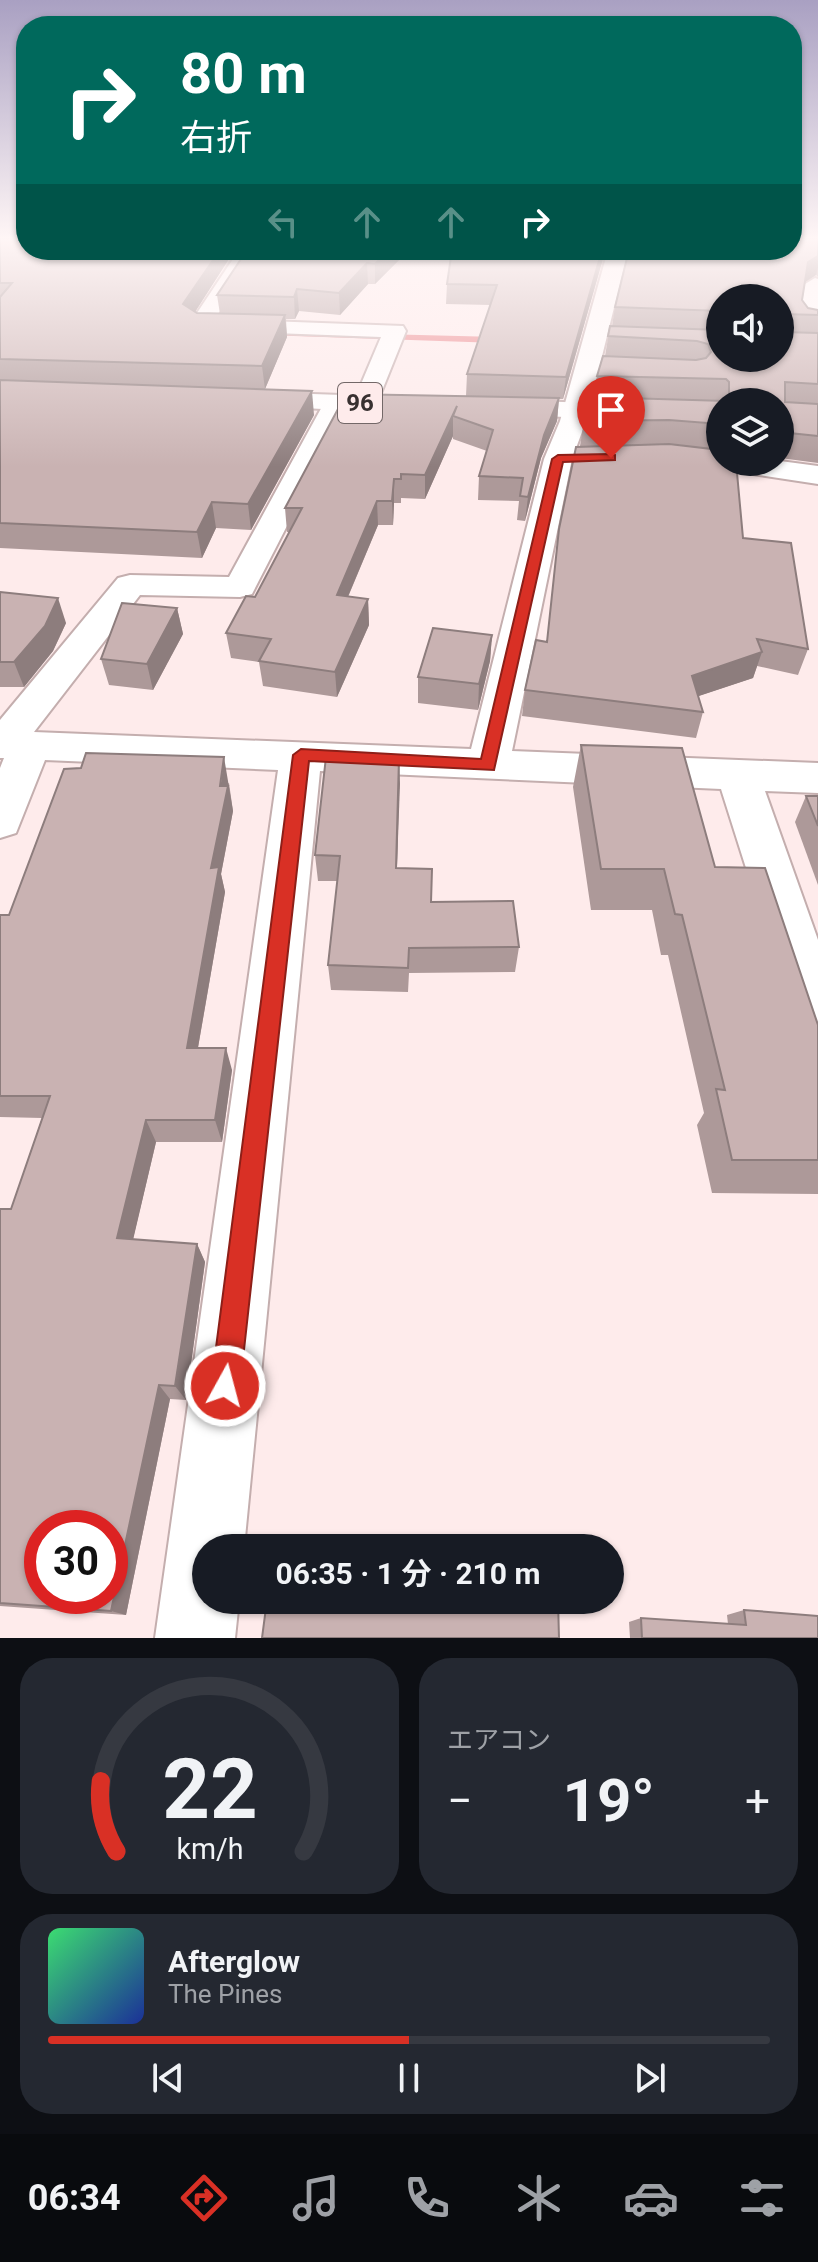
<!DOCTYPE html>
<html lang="ja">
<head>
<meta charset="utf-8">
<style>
	:root { --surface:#171b24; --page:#242831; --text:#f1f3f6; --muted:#9ea1a6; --line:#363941; --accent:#d93025 }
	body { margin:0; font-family:Roboto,"Noto Sans JP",sans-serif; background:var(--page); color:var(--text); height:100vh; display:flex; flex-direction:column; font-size:30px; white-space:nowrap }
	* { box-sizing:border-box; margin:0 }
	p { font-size:26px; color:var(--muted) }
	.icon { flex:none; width:44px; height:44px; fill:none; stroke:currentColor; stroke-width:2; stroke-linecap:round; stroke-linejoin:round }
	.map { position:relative; height:1638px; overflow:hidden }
	.side { display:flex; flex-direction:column; gap:20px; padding:20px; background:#0d0f14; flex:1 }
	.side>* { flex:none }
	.hud { position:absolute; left:16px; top:16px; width:786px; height:244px; border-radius:32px; box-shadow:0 2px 6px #0004; background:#00695c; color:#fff; overflow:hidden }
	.fabs { position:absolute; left:706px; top:284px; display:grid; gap:16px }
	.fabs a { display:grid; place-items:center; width:88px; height:88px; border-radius:50%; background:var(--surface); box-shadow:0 2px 6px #0004; font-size:40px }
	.speed { position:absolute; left:24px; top:1510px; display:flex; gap:16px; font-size:40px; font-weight:700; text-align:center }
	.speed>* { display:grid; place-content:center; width:104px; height:104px; border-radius:50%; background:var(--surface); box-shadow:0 2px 6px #0004; line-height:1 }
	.speed .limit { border:12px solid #d22; background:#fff; color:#111 }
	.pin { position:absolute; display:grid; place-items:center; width:68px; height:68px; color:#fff; margin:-82px -34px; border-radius:50% 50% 50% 0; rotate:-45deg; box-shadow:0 0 8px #0007 }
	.pin .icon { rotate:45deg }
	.me { position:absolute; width:88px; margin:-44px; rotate:7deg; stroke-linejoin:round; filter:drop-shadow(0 0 6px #0008) }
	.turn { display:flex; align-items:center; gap:28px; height:168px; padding:0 32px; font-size:36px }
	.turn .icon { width:104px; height:104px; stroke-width:2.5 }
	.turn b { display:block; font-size:56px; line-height:68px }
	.lanes { display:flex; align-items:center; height:76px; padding:0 32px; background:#0003; justify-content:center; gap:40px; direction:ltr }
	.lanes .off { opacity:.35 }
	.big { font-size:60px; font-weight:700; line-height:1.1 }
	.side .card { flex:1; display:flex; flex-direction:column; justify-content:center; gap:12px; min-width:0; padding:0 28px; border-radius:32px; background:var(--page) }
	.side .dial { align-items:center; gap:0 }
	.dial svg { height:208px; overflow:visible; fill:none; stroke:var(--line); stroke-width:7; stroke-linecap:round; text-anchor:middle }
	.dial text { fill:var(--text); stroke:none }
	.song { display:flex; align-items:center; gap:24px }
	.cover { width:96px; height:96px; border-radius:12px; background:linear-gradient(135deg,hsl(140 70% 55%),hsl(230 70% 35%)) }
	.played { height:8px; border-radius:4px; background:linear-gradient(90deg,var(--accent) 50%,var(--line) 50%) }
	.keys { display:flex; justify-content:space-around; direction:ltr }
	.heat { display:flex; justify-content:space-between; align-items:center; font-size:44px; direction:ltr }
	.side .tiles { flex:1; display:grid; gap:20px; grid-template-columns:1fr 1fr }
	.card:last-child { grid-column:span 2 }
	.trip { position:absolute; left:192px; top:1534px; width:432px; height:80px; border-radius:40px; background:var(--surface); box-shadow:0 2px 6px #0004; font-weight:700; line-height:80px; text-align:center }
	.dock { display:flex; height:128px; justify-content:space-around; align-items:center; background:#090b0e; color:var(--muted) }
	.dock .icon { width:56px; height:56px }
	.dock .active { color:var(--accent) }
	.dock b { font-size:36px; color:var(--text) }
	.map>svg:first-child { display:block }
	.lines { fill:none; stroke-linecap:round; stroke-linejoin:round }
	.stream { fill:#eb8288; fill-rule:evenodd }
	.minor-casing { stroke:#c4aeae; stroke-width:4 }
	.major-casing { stroke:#c4aeae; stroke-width:4 }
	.minor { fill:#fff; fill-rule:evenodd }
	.major { fill:#fff; fill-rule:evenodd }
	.wall { fill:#ad9999; fill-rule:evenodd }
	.shaded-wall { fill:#8d7d7d }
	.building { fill:#c9b2b2; stroke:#8d7d7d; stroke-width:2; fill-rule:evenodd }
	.route { fill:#d93025; stroke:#8d1f18; stroke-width:2 }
	.labels { text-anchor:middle; stroke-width:6; stroke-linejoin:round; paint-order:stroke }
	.shield { fill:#feebeb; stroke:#736868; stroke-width:2 }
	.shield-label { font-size:24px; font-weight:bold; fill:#383030 }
</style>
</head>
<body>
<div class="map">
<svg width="818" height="1638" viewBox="0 0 818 1638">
	<rect width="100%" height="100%" fill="#feebeb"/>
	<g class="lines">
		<path class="stream" d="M262,331L498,337L502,340L498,343L265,335H262Z"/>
		<defs>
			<g id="minor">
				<path d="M604,250L628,251L586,421L572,459L512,751L818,763V793L765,791L818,940V1036L799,1029L792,1013L721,789L320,771L244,1548H206V1600H239L235,1638H155L278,770L45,760L16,833L0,838V768L4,758H0V720L118,578L130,575L229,577L324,403L328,398H346L350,403L252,594L240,597L140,595L34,732L471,749L544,459L560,421L607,254Z"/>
				<path d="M244,251L263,254L266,258L263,262L250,263L215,319L403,326L406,331L375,408H357L353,403L381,337L192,330L189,325L237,253Z"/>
				<path d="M815,278L818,279V332L802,328L799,323L805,284Z"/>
				<path d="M720,454V462L780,461L818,466V484L713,468L709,462L713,456Z"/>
			</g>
			<g id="major">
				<path d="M254,392L401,397L410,399L414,405L410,411L401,413L245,405L241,400L245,395Z"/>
				<path d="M498,400L720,407V423L489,414L485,408L489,402Z"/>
			</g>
		</defs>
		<use href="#minor" class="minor-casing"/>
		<use href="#major" class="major-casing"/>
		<use href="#minor" class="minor"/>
		<use href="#major" class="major"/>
	</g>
	<g class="wall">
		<path d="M0,238L26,250H409L375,284H368L340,315L299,311L295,319H286L287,337L265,389L314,415L251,530L216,528L202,558L0,548ZM234,251H246L217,295L220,314L197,313L195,312Z"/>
		<path d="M818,238V277L816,275L805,282L802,300L808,308L818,310V463L780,458V402H720V450L743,538L808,649L798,675L757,666L753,678L698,696L703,712L696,738L522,716L525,690L547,642L559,529L580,446L584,421L594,397L597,376L605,356L610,326H612L615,307ZM720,298L780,358H720Z"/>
		<path d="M604,255L563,399H559L557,421L541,458L525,521L517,520L519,501L478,500L479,476L487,451L453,439V436L425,499L401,498V503H394L393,525H378L348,597L368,599L369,625L337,697L263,686L259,662L231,658L226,633L255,597L289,532H287L285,508L466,396L467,374L491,305L446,304L447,284Z"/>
		<path d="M0,592L66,623L53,651L24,687H0Z"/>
		<path d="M177,608L183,634L153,690L109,685L101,659Z"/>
		<path d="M492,635L490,661L478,710L418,703V677Z"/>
		<path d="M581,745L715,867L818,1025V1194L712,1193L697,1125L704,1113L668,955H661L652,910H591L573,787Z"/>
		<path d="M399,758L397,868L431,902L519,947L515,972L409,973L408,992L331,990L328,965L338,881H318L315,855Z"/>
		<path d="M229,783L233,811L221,874L225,892L198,1048L232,1070L222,1142H156L133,1239L197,1244L205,1262L186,1400L170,1399L126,1615L0,1606V1209H11L42,1118L0,1117V915H9Z"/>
		<path d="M806,796H818V885L795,822Z"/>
		<path d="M744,1610L818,1638H630L629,1622L641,1618L728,1624L727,1615Z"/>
	</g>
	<g class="shaded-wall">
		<path d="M220,250H234V251L186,326L183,304Z"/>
		<path d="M389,250H409L375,284V264Z"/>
		<path d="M602,250H604V255L563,399L566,377Z"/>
		<path d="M818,256V268L816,275L802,284L808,262Z"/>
		<path d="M367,263L368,284L340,315L339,293Z"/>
		<path d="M297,289L299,311L295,319L294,297Z"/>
		<path d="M285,315L287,337L265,389L262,366Z"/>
		<path d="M312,391L314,415L251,530L248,504Z"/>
		<path d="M559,398L557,421L541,458L525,521L528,497L544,435Z"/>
		<path d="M457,406L453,416V436L425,499V475Z"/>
		<path d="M394,479V503L393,525L392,501Z"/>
		<path d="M377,501L378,525L338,620L337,595Z"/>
		<path d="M212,502L216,528L202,558L197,532Z"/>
		<path d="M58,598L66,623L53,651L24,687L14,662Z"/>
		<path d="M368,599L369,625L337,697L335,672Z"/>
		<path d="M177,608L183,634L153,690L147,664Z"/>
		<path d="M492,635L490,661L478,710L479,684Z"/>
		<path d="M762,652L753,678L684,701L692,676Z"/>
		<path d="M224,757L233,811L221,874L225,892L194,1070L187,1048L211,868Z"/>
		<path d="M399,758L400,784L396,893V868Z"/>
		<path d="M226,1048L232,1070L222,1142L215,1120Z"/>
		<path d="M146,1120L156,1142L129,1257L117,1238Z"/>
		<path d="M197,1244L205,1262L186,1400L175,1386Z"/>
		<path d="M159,1385L170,1399L126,1615L111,1611Z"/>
	</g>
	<g class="building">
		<path d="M0,238H26V250H220L183,304L197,313L285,315L262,366L0,359V297L12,283H0Z"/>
		<path d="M792,238H818V256L808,262L802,300L808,308L818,310V315L784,314V332L818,333V384L785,382V402L818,404V436L780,432V402H720V424L669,420L584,421L591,397L726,401L729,398V382L726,379L597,376L603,356L696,360L706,358L711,352L708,344L697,341L608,336L610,326L720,330V358H780V298H720V311L615,307L629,250H792Z"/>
		<path d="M247,250H389L375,264L367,263L339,293L297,289L294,297L217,295Z"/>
		<path d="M452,250H602L566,377L467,374L497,285L447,284Z"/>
		<path d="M0,380L312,391L248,504L212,502L197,532L0,523Z"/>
		<path d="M346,394L559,398L544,435L528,497L520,496L523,478L479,476L493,430L453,416L457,406L425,475L401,474V479H394L392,501H377L337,595L368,599L335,672L259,661L271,639L226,633L246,596L255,597L302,508H285Z"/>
		<path d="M669,444L720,450V462H736L743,538L791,543L808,649L757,639L762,652L692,676L703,712L525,690L536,640L547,642L559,529L576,447Z"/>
		<path d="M0,592L58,598L45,626L14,662H0Z"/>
		<path d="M122,603L177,608L147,664L101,659Z"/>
		<path d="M433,628L492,635L479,684L418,677Z"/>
		<path d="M581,745L682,748L715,867L765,868L818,1025V1160H732L716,1089L725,1090L682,915L675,914L664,869H601Z"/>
		<path d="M86,753L224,757L220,786H228L211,868L219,867L187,1048H226L215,1120H146L117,1238L197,1244L175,1386L159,1385L111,1611L0,1603V1209H11L50,1096H0V915H9L64,769L81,768ZM42,1528H110V1596H42Z"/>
		<path d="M326,757L399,758L396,868L432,869L431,902L513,901L519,947L409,948L408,968L328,965L340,856L315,855Z"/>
		<path d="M806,796H818V826Z"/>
		<path d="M267,1600H558L559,1638H262Z"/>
		<path d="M744,1610L818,1616V1638H642L641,1618L746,1625Z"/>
	</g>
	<linearGradient id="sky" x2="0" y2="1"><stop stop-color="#a9a0c2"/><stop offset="0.51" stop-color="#fff6f6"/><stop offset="1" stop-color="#fff6f6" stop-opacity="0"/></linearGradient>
	<rect width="818" height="467" fill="url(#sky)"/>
	<path class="route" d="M611,454L615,455V460L563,462L494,770L309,761L240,1386L235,1396L225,1400L215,1396L211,1386L293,755L301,749L481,759L552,459L558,455Z"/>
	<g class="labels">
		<rect class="shield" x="338" y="383" width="44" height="40" rx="6"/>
		<g class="shield-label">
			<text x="360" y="411">96</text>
		</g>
	</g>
</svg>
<div class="fabs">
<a><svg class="icon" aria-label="sound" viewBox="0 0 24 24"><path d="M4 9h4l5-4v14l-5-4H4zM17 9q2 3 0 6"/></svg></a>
<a><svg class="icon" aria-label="layers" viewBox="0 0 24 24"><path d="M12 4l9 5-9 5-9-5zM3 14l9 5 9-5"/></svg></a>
</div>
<div class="speed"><div class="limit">30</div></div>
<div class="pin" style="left:611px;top:458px;background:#d93025"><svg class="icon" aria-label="arrive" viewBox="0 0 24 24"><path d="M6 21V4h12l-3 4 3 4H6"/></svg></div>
<svg class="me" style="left:225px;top:1386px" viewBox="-20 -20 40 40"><circle r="17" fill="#d93025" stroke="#fff" stroke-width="3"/><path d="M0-11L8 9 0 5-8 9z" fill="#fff"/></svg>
<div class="trip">06:35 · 1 分 · 210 m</div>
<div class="hud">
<div class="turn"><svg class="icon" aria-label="right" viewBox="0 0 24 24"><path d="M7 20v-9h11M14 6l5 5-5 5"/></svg><div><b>80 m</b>右折</div></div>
<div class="lanes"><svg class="icon off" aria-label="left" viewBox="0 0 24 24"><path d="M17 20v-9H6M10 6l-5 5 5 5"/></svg><svg class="icon off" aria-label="ahead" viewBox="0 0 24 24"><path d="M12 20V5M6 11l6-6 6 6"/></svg><svg class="icon off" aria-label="ahead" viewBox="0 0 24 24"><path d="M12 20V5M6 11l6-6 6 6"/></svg><svg class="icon" aria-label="right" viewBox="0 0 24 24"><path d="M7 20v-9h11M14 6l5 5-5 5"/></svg></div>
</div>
</div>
<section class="side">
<div class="tiles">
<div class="card dial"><svg viewBox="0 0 100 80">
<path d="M14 69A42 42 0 1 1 86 69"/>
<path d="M14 69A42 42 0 0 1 8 42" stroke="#d93025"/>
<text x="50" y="56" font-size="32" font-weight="700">22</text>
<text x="50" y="72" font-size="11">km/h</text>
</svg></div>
<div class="card"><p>エアコン</p>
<div class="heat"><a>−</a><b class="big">19°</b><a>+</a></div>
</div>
<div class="card">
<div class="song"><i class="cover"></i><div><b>Afterglow</b><p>The Pines</p></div></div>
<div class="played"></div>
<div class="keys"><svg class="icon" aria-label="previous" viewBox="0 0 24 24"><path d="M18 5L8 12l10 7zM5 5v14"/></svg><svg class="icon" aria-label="pause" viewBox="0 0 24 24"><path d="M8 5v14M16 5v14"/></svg><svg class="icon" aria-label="next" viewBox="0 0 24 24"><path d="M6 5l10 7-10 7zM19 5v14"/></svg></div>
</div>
</div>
</section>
<nav class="dock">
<b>06:34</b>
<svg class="icon active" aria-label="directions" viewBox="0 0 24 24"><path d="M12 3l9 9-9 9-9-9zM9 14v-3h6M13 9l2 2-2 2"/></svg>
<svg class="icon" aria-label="music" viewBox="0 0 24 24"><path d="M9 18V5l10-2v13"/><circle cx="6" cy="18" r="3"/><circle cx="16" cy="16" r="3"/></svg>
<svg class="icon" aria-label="phone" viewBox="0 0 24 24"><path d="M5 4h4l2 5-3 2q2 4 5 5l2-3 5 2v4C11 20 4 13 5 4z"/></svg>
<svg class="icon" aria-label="climate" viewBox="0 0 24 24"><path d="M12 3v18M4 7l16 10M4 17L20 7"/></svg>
<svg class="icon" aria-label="car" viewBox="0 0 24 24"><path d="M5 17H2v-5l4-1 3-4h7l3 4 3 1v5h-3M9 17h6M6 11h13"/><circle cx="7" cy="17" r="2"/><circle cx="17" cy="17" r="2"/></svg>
<svg class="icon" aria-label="filters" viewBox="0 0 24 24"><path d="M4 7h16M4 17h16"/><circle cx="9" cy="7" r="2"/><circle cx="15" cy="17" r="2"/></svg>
</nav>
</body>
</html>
